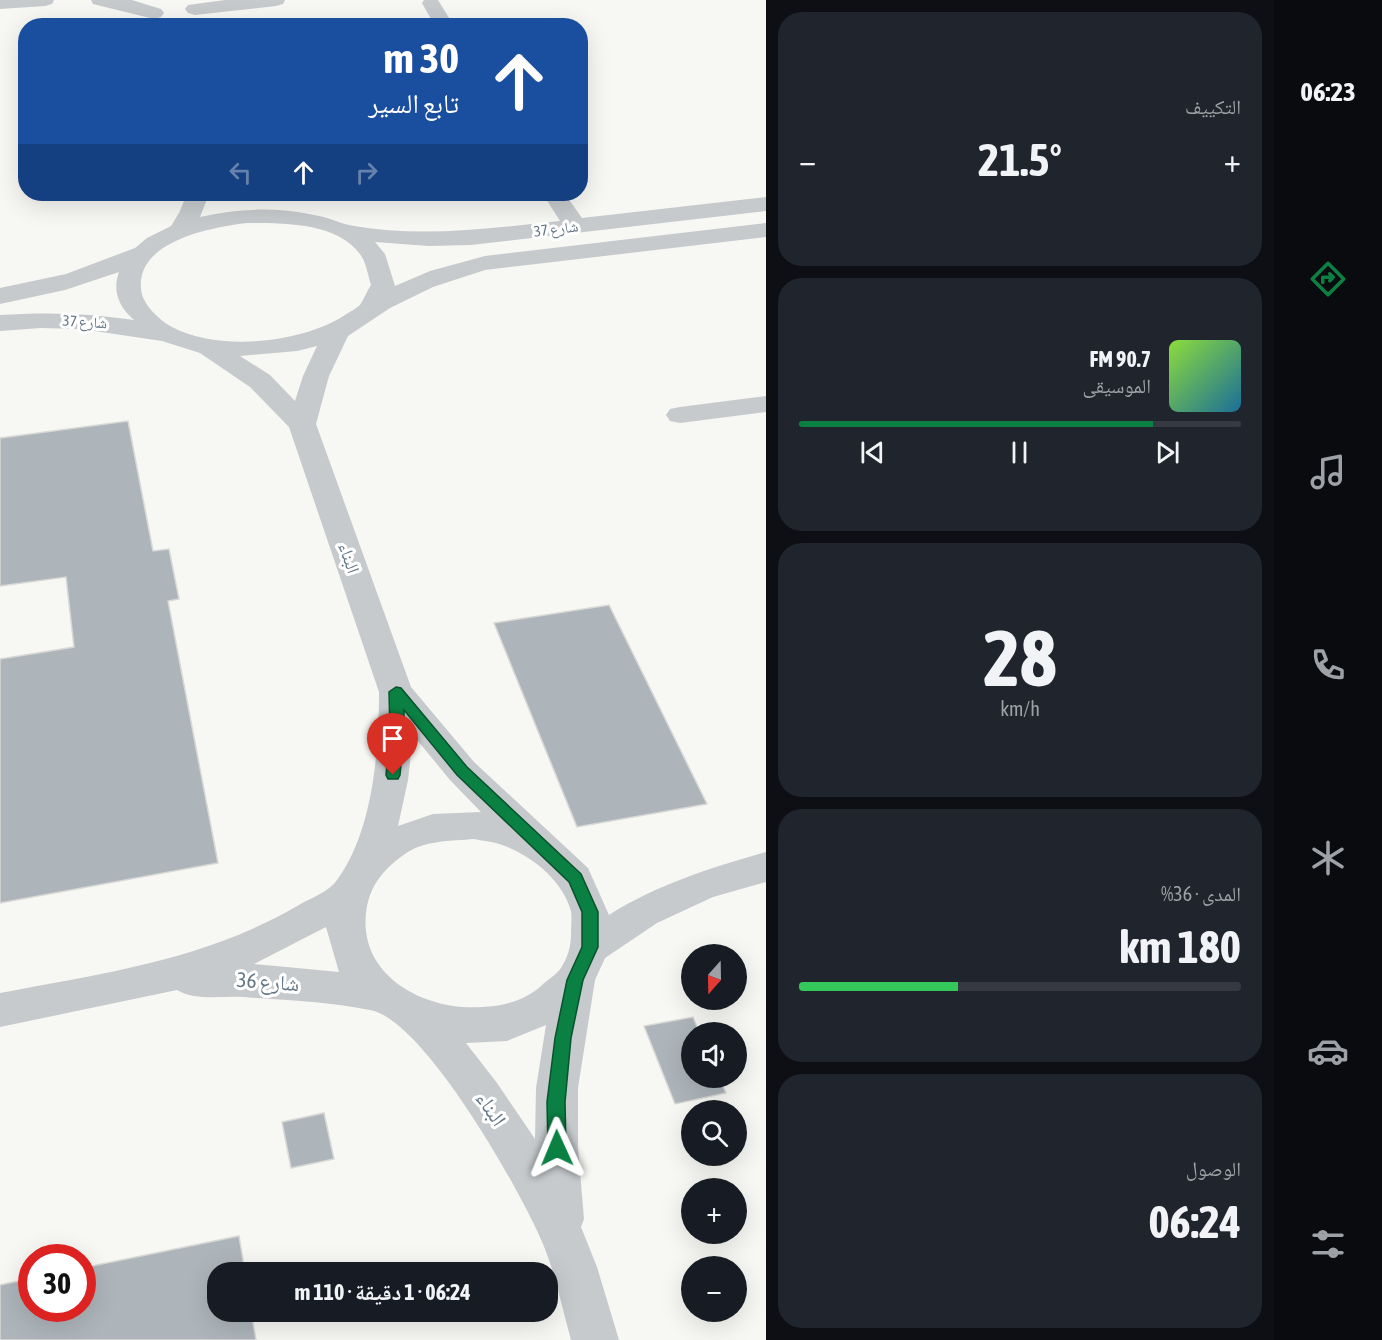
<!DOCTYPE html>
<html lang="ar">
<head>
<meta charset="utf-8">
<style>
	:root { --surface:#171b24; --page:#20242c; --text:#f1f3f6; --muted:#9ea1a6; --line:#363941; --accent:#0b8043 }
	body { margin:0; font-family:"Asap Condensed","Noto Naskh Arabic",sans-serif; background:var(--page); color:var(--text); direction:rtl; height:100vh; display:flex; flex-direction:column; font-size:22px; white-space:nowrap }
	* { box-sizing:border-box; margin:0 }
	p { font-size:20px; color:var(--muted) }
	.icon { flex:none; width:33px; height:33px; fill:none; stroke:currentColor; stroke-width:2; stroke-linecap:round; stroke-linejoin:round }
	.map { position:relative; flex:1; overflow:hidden; direction:ltr }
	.drawer { display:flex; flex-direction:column; gap:12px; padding:12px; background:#0d0f14; width:508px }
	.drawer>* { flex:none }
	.top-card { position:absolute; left:18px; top:18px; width:570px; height:183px; border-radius:24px; box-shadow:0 6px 24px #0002; direction:rtl; background:#1a4fa0; color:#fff; overflow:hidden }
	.needle { width:39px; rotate:200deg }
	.tools { position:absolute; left:681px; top:944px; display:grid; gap:12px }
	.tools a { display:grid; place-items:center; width:66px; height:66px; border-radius:50%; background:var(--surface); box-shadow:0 6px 24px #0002; font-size:30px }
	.speed { position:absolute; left:18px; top:1244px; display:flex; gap:12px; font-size:30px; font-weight:700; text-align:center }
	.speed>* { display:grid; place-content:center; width:78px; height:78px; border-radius:50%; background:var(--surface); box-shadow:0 6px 24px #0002; line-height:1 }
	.speed .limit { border:9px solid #d22; background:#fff; color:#111 }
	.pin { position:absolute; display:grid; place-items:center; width:51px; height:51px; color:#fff; margin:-62px -26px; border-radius:50% 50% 50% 0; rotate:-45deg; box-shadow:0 0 6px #0007 }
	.pin .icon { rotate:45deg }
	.me { position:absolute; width:66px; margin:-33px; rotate:359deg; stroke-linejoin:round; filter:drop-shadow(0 0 4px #0008) }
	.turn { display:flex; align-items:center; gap:21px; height:126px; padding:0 30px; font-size:27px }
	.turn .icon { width:78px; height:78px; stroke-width:2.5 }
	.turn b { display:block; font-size:42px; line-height:51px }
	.lanes { display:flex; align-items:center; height:57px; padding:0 30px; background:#0003; justify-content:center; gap:30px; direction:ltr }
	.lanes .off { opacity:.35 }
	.big { font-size:45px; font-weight:700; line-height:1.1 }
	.drawer .tile { flex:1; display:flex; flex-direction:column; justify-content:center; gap:9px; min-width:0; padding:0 21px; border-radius:24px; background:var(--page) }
	.drawer .dial { align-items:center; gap:0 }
	.dial b { font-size:78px; line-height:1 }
	.song { display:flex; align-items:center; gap:18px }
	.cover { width:72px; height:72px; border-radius:9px; background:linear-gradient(135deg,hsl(90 70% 55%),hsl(200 70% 35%)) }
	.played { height:6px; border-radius:3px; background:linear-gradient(90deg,var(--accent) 80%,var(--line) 80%) }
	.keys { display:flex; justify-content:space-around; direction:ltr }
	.heat { display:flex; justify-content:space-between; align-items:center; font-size:33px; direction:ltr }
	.charge { height:9px; border-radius:4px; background:linear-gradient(90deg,#34c759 36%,var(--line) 0) }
	.trip { position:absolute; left:207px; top:1262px; width:351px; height:60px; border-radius:24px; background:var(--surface); box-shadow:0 6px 24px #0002; font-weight:700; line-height:60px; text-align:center; direction:rtl }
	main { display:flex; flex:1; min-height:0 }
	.tabs { display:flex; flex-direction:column; width:108px; justify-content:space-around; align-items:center; background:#090b0e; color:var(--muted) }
	.tabs .icon { width:42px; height:42px }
	.tabs .on { color:var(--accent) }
	.tabs b { font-size:27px; color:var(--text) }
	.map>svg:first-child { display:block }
	.building { fill:#adb5ba; stroke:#d8d8d6; stroke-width:1.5 }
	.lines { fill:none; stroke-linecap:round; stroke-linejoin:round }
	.minor { fill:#c6cacd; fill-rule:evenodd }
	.route { fill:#0b8043; stroke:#07532c; stroke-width:1.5 }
	.labels { text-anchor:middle; stroke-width:6; stroke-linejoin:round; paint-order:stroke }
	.far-street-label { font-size:15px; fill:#647786; stroke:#fff }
	.street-label { font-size:18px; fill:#647786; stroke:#fff }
	.near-street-label { font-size:21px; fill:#647786; stroke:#fff }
</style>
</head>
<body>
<main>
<nav class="tabs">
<b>06:23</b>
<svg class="icon on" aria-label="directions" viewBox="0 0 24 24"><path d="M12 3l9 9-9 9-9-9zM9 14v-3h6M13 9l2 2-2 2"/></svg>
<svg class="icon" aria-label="music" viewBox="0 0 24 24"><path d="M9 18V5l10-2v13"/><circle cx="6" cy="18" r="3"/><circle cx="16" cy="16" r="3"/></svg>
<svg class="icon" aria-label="phone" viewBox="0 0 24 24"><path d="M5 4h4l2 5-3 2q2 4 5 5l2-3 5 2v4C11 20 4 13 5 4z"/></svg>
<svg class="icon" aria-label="climate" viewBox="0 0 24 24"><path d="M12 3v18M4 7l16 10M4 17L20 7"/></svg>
<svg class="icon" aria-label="car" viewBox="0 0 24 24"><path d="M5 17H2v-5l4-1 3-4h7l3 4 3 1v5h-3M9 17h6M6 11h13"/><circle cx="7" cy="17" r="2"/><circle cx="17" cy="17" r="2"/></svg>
<svg class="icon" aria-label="filters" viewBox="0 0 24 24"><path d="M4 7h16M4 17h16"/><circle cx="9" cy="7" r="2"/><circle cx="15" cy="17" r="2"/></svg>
</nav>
<section class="drawer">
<div class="tile"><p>التكييف</p>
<div class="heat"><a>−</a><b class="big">21.5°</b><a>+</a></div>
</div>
<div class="tile">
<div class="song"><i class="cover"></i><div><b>90.7 FM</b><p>الموسيقى</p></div></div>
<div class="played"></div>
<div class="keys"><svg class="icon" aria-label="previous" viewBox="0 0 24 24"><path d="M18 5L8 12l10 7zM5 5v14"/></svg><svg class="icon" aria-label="pause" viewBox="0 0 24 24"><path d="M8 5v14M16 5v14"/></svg><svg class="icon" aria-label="next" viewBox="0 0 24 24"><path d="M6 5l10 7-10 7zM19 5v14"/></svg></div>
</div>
<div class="tile dial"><b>28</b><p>km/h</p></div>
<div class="tile"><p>المدى · 36%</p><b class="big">180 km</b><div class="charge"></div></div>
<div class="tile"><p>الوصول</p><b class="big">06:24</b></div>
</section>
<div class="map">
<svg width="766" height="1340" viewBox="0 0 766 1340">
	<rect width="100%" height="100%" fill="#f7f7f3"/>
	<g class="building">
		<path d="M128,421L153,551L169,549L179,599L168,601L218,863L0,903V659L74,647L66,577L0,586V438Z"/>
		<path d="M609,605L707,804L577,827L494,623Z"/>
		<path d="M693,1017L699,1032H692V1077H719L726,1093L675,1104L644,1026Z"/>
		<path d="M324,1113L334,1159L291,1168L282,1122Z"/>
		<path d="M239,1236L245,1272H218V1311H251L256,1340H0V1285L32,1278V1308H82V1268Z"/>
	</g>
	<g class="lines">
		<g class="minor">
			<path d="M0,0H54L52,4L45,6L0,9Z"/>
			<path d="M91,0H132L161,9L164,13L161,17L154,19L93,4Z"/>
			<path d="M225,0H285L283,4L276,6L195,15L188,13L185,9L188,5Z"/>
			<path d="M424,0H438L454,26H435L422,3Z"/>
			<path d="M187,194H209L200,217C238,208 276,207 314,215C328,217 341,224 354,226C422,238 492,228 560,221L543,194H565L582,218L766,197V211L471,245L429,246L375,242L385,254L395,286L430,271L485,256L766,223V237L485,270L433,287L390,308L348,336L329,376L316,424L411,687L474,762L588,868L609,915C658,884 711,868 766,852V882L713,897L657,923L605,958L595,980L578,1088V1147L584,1219L581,1227L597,1267L619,1340H571C562,1308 556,1275 543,1244C522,1193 424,1019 370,1010C329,1002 285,1000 243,997C222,996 195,1001 177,990L0,1027V993C105,973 205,960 299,905C311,898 330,891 337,880C373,831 379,751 379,692L289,427L250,387L200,353L162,341L81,329L41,328L0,331V315C45,312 89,313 134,320C119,307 112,291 119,272L65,290L0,304V288L66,274L135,248L147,238L171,226L179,213ZM247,223C283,223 336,222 360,254C366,262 368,275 371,285C367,291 364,299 360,305C356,309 349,312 345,315C303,343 218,352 172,327C159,320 142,304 141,289C136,241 212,227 247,223ZM317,346L303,376L295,401L270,375L240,356L297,351ZM413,735L450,780L481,812L433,814L398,826L408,780ZM474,839C484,841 496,842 505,846C533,857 563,881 571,911C572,918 571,927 571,934C571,946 568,957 561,968C556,975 547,980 541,986C524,1001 504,1006 482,1007C426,1011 359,977 366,913C369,885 385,867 408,852C427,840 452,841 474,839ZM326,927L339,972L254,964ZM546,1025L536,1088L535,1139L497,1083L466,1043L507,1041Z"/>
			<path d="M766,396V412L680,423L670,421L666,415L670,409L680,407Z"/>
		</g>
	</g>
	<path class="route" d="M396,687L401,688L467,767L581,874L598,912V947L583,980L571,1038L565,1102L566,1148L563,1154L557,1157L550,1154L548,1148L547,1102L555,1038L567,980L582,947V912L569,882L457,775L404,710V732L400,775L398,779H388L386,775L390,732L389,692Z"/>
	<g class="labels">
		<g class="far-street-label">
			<text transform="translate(556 229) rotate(-7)" y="5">شارع 37</text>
			<text transform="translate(85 322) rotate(4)" y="5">شارع 37</text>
		</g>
		<g class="street-label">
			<text transform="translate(349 558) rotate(71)" y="6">البناء</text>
		</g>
		<g class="near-street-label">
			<text transform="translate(268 982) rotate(4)" y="7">شارع 36</text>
			<text transform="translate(491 1109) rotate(56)" y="7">البناء</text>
		</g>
	</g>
</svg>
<div class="tools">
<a><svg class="needle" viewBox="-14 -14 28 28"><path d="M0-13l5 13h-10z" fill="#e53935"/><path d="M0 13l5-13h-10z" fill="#9ea1a6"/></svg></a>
<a><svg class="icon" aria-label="sound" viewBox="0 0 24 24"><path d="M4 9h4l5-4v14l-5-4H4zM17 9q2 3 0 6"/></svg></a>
<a><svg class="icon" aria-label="search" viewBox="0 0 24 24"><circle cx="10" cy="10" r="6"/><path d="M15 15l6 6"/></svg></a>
<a>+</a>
<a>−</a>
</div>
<div class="speed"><div class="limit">30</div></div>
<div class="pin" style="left:393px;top:775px;background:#d93025"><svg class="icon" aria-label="arrive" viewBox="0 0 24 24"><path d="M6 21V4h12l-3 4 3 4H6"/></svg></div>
<svg class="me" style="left:557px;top:1148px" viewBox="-20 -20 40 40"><path d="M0-17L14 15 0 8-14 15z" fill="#0b8043" stroke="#fff" stroke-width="4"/></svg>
<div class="trip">06:24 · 1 دقيقة · 110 m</div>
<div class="top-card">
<div class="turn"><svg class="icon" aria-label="ahead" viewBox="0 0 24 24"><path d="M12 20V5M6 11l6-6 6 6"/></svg><div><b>30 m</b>تابع السير</div></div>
<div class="lanes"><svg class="icon off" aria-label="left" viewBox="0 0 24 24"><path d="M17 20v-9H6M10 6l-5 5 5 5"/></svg><svg class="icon" aria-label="ahead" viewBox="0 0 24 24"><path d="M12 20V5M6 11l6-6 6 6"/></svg><svg class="icon off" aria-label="right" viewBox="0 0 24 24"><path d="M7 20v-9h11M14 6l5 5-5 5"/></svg></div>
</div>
</div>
</main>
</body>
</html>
